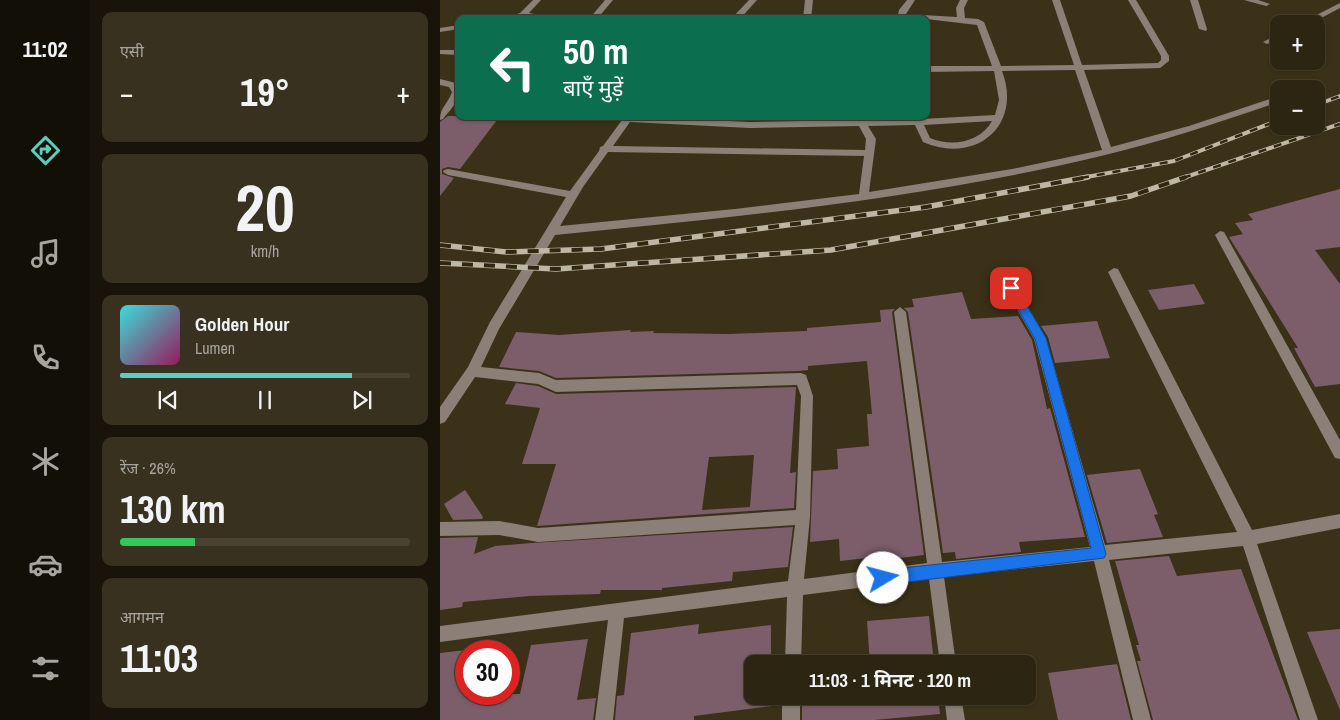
<!DOCTYPE html>
<html lang="hi">
<head>
<meta charset="utf-8">
<style>
	:root { --surface:#2c2512; --page:#383120; --text:#f1f3f6; --muted:#a6a59f; --line:#484232; --accent:#5dceb9 }
	body { margin:0; font-family:"Archivo Narrow","Noto Sans Devanagari",sans-serif; background:var(--page); color:var(--text); height:100vh; display:flex; flex-direction:column; font-size:19px; white-space:nowrap }
	* { box-sizing:border-box; margin:0 }
	p { font-size:16px; color:var(--muted) }
	.icon { flex:none; width:28px; height:28px; fill:none; stroke:currentColor; stroke-width:2; stroke-linecap:round; stroke-linejoin:round }
	.map { position:relative; flex:1; overflow:hidden }
	.side { display:flex; flex-direction:column; gap:12px; padding:12px; background:#18140a; width:350px }
	.side>* { flex:none }
	.hud { position:absolute; left:15px; top:15px; width:475px; height:105px; border-radius:10px; box-shadow:0 1px 4px #0004,0 0 0 1px var(--line); background:#0b6e4f; color:#fff; overflow:hidden }
	.tools { position:absolute; left:830px; top:15px; display:grid; gap:10px }
	.tools a { display:grid; place-items:center; width:55px; height:55px; border-radius:10px; background:var(--surface); box-shadow:0 1px 4px #0004,0 0 0 1px var(--line); font-size:25px }
	.speed { position:absolute; left:15px; top:640px; display:flex; gap:10px; font-size:25px; font-weight:700; text-align:center }
	.speed>* { display:grid; place-content:center; width:65px; height:65px; border-radius:50%; background:var(--surface); box-shadow:0 1px 4px #0004,0 0 0 1px var(--line); line-height:1 }
	.speed .limit { border:8px solid #d22; background:#fff; color:#111 }
	.pin { position:absolute; display:grid; place-items:center; width:42px; height:42px; color:#fff; margin:-21px; border-radius:10px; box-shadow:0 2px 8px #0006 }
	.me { position:absolute; width:55px; margin:-28px; rotate:82deg; stroke-linejoin:round; filter:drop-shadow(0 0 4px #0008) }
	.turn { display:flex; align-items:center; gap:18px; height:105px; padding:0 25px; font-size:22px }
	.turn .icon { width:65px; height:65px; stroke-width:2.5 }
	.turn b { display:block; font-size:35px; line-height:42px }
	.big { font-size:38px; font-weight:700; line-height:1.1 }
	.side .tile { flex:1; display:flex; flex-direction:column; justify-content:center; gap:8px; min-width:0; padding:0 18px; border-radius:10px; background:var(--page) }
	.side .dial { align-items:center; gap:0 }
	.dial b { font-size:65px; line-height:1 }
	.song { display:flex; align-items:center; gap:15px }
	.cover { width:60px; height:60px; border-radius:8px; background:linear-gradient(135deg,hsl(180 70% 55%),hsl(330 70% 35%)) }
	.played { height:5px; border-radius:2px; background:linear-gradient(90deg,var(--accent) 80%,var(--line) 80%) }
	.keys { display:flex; justify-content:space-around; direction:ltr }
	.heat { display:flex; justify-content:space-between; align-items:center; font-size:28px; direction:ltr }
	.charge { height:8px; border-radius:4px; background:linear-gradient(90deg,#34c759 26%,var(--line) 0) }
	.trip { position:absolute; left:304px; top:655px; width:292px; height:50px; border-radius:10px; background:var(--surface); box-shadow:0 1px 4px #0004,0 0 0 1px var(--line); font-weight:700; line-height:50px; text-align:center }
	main { display:flex; flex:1; min-height:0 }
	.tab-bar { display:flex; flex-direction:column; width:90px; justify-content:space-around; align-items:center; background:#120f07; color:var(--muted) }
	.tab-bar .icon { width:35px; height:35px }
	.tab-bar .on { color:var(--accent) }
	.tab-bar b { font-size:22px; color:var(--text) }
	.map>svg:first-child { display:block }
	.building { fill:#7b5e6a; fill-rule:evenodd }
	.lines { fill:none; stroke-linecap:round; stroke-linejoin:round }
	.minor { fill:#8b7f77; fill-rule:evenodd }
	.rail-far1-casing { stroke:#beb7a6; stroke-width:4 }
	.rail-casing { stroke:#beb7a6; stroke-width:5.5 }
	.rail-far1 { stroke:#31270e; stroke-width:2.5; stroke-dasharray:8; stroke-linecap:butt }
	.rail { stroke:#31270e; stroke-width:4; stroke-dasharray:11; stroke-linecap:butt }
	.route { fill:#1a73e8; stroke:#114b97 }
</style>
</head>
<body>
<main>
<nav class="tab-bar">
<b>11:02</b>
<svg class="icon on" aria-label="directions" viewBox="0 0 24 24"><path d="M12 3l9 9-9 9-9-9zM9 14v-3h6M13 9l2 2-2 2"/></svg>
<svg class="icon" aria-label="music" viewBox="0 0 24 24"><path d="M9 18V5l10-2v13"/><circle cx="6" cy="18" r="3"/><circle cx="16" cy="16" r="3"/></svg>
<svg class="icon" aria-label="phone" viewBox="0 0 24 24"><path d="M5 4h4l2 5-3 2q2 4 5 5l2-3 5 2v4C11 20 4 13 5 4z"/></svg>
<svg class="icon" aria-label="climate" viewBox="0 0 24 24"><path d="M12 3v18M4 7l16 10M4 17L20 7"/></svg>
<svg class="icon" aria-label="car" viewBox="0 0 24 24"><path d="M5 17H2v-5l4-1 3-4h7l3 4 3 1v5h-3M9 17h6M6 11h13"/><circle cx="7" cy="17" r="2"/><circle cx="17" cy="17" r="2"/></svg>
<svg class="icon" aria-label="filters" viewBox="0 0 24 24"><path d="M4 7h16M4 17h16"/><circle cx="9" cy="7" r="2"/><circle cx="15" cy="17" r="2"/></svg>
</nav>
<section class="side">
<div class="tile"><p>एसी</p>
<div class="heat"><a>−</a><b class="big">19°</b><a>+</a></div>
</div>
<div class="tile dial"><b>20</b><p>km/h</p></div>
<div class="tile">
<div class="song"><i class="cover"></i><div><b>Golden Hour</b><p>Lumen</p></div></div>
<div class="played"></div>
<div class="keys"><svg class="icon" aria-label="previous" viewBox="0 0 24 24"><path d="M18 5L8 12l10 7zM5 5v14"/></svg><svg class="icon" aria-label="pause" viewBox="0 0 24 24"><path d="M8 5v14M16 5v14"/></svg><svg class="icon" aria-label="next" viewBox="0 0 24 24"><path d="M6 5l10 7-10 7zM19 5v14"/></svg></div>
</div>
<div class="tile"><p>रेंज · 26%</p><b class="big">130 km</b><div class="charge"></div></div>
<div class="tile"><p>आगमन</p><b class="big">11:03</b></div>
</section>
<div class="map">
<svg width="900" height="720" viewBox="0 0 900 720">
	<rect width="100%" height="100%" fill="#3b3118"/>
	<g class="building">
		<path d="M8,116H60L20,169L8,167L2,169V174L14,178L0,196V122Z"/>
		<path d="M900,189V247L875,250L900,284V384L875,387L854,348H858L789,237L803,234L795,223L813,220L808,214Z"/>
		<path d="M754,284L765,304L719,310L708,290Z"/>
		<path d="M522,292L531,319L578,316L592,340L607,409L610,408L645,537L579,542L581,552L516,559L515,552L503,553L468,312L464,308L474,307L472,299Z"/>
		<path d="M455,309L452,312L484,555L460,558V565L437,568L436,557L400,561L399,539L370,542L373,471L398,469L397,449L429,446L427,414H432L427,361L368,366V370L358,371L116,378L99,371L59,367L76,332L119,335L191,330L190,332L214,331L213,333L288,334L367,331V328L441,322L440,310Z"/>
		<path d="M657,321L670,358L615,363L608,337L601,326Z"/>
		<path d="M76,383L98,386L116,394L356,387L350,473L356,472L354,508L97,526L116,464H82L100,408L65,404ZM314,455L310,507L262,510L269,457Z"/>
		<path d="M700,469L718,514L714,515L723,537L667,543L647,475Z"/>
		<path d="M25,490L43,517L42,519L13,520L4,504Z"/>
		<path d="M353,527L348,567L293,572L292,581L222,588V590H161L160,594L89,596L23,602L22,607L0,610V538L38,537L34,554L55,546L91,543Z"/>
		<path d="M729,556L737,576L801,569L858,720H713L697,661H701L696,645H699L675,561Z"/>
		<path d="M489,616L494,664H430L427,621Z"/>
		<path d="M259,624L258,634L331,625V664H312V696H331L332,706L254,716V720H175L177,696L184,695L191,633Z"/>
		<path d="M900,629V710L867,632Z"/>
		<path d="M148,639L137,700L156,698L153,720H0V653L26,650V694H80L91,645Z"/>
		<path d="M677,664L691,720H618L608,673Z"/>
		<path d="M362,696H498L500,714L434,720H362Z"/>
	</g>
	<g class="lines">
		<g class="minor">
			<path d="M93,0H101L89,13L122,19H59L80,13Z"/>
			<path d="M165,0H173L157,19H149Z"/>
			<path d="M309,0H317L300,19H291Z"/>
			<path d="M365,0H373L371,19H363Z"/>
			<path d="M467,0H475L466,14L517,17L516,8L520,0H528L524,8L525,18L538,19L544,22L561,66L634,65L612,0H620L642,65L718,63L721,60V56L688,0H696L729,56V61L720,68L644,70L671,147L749,126L839,96V102C780,122 722,142 661,156C482,199 298,217 115,235L59,329L41,367L99,373L116,380L361,373L366,375L373,396L370,517L364,579L487,563L454,312L460,307L466,312L502,562L650,547L594,339L565,288L571,283L575,285L606,338L665,545L797,532L668,272L674,268L678,269L812,530L900,514V528L817,544L878,720H860L803,546L669,560L711,720H693L654,561L504,577L516,664H500L489,579L363,595L361,664H345L347,597L184,618L173,720H155L168,620L0,642V626L348,581L355,525L98,542L59,535L0,536V522L59,521L98,528L356,510L361,396L357,385L116,392L98,384L35,377L5,422L0,424V407L28,367L50,322L126,197L8,175L3,172L4,170L8,169L130,191L159,151L160,147L163,146L185,116L310,122L416,120L414,116H423L425,120L473,119L472,116H482V119L555,115L559,100L554,71L486,72V66H552L537,25L486,19H457L459,10ZM635,70L662,150L572,169L429,192L436,139L428,126L475,125L483,142C535,165 583,126 562,71ZM552,121C540,143 511,147 490,138L484,125ZM190,122L310,128L419,126L426,139L425,150L173,146ZM168,152L424,156L419,194L295,209L120,226L143,187Z"/>
			<path d="M750,0H758L767,29L766,31L759,29Z"/>
			<path d="M804,0H818L830,4L826,6Z"/>
			<path d="M900,3V8L870,24H859Z"/>
			<path d="M19,25V29L0,32V28Z"/>
			<path d="M839,34V39L827,44L823,42Z"/>
			<path d="M0,50H19V55L0,54Z"/>
			<path d="M0,79L16,83C24,97 12,108 3,119L0,120C0,107 8,104 12,92L9,87L0,85Z"/>
			<path d="M780,231L784,232L900,440V459L895,458L775,235Z"/>
			<rect x="342" y="696" width="18" height="24"/>
			<path d="M504,696H521L525,720H507Z"/>
		</g>
		<defs>
			<g id="rail-far1">
				<path d="M876,105L900,96"/>
				<path d="M641,178L734,161L839,120"/>
				<path d="M743,178L900,124"/>
			</g>
			<g id="rail">
				<path d="M0,245L66,252L161,249L486,207L648,177"/>
				<path d="M0,263L116,269L391,250L691,196L746,177"/>
			</g>
		</defs>
		<use href="#rail-far1" class="rail-far1-casing"/>
		<use href="#rail" class="rail-casing"/>
		<use href="#rail-far1" class="rail-far1"/>
		<use href="#rail" class="rail"/>
	</g>
	<path class="route" d="M571,284L575,286L606,338L666,554L664,558L443,585L438,582L436,578L438,573L443,570L651,548L595,339L566,288Z"/>
</svg>
<div class="tools">
<a>+</a>
<a>−</a>
</div>
<div class="speed"><div class="limit">30</div></div>
<div class="pin" style="left:571px;top:288px;background:#d93025"><svg class="icon" aria-label="arrive" viewBox="0 0 24 24"><path d="M6 21V4h12l-3 4 3 4H6"/></svg></div>
<svg class="me" style="left:443px;top:578px" viewBox="-20 -20 40 40"><circle r="19" fill="#fff"/><path d="M0-13L10 11 0 6-10 11z" fill="#1a73e8"/></svg>
<div class="trip">11:03 · 1 मिनट · 120 m</div>
<div class="hud">
<div class="turn"><svg class="icon" aria-label="left" viewBox="0 0 24 24"><path d="M17 20v-9H6M10 6l-5 5 5 5"/></svg><div><b>50 m</b>बाएँ मुड़ें</div></div>
</div>
</div>
</main>
</body>
</html>
